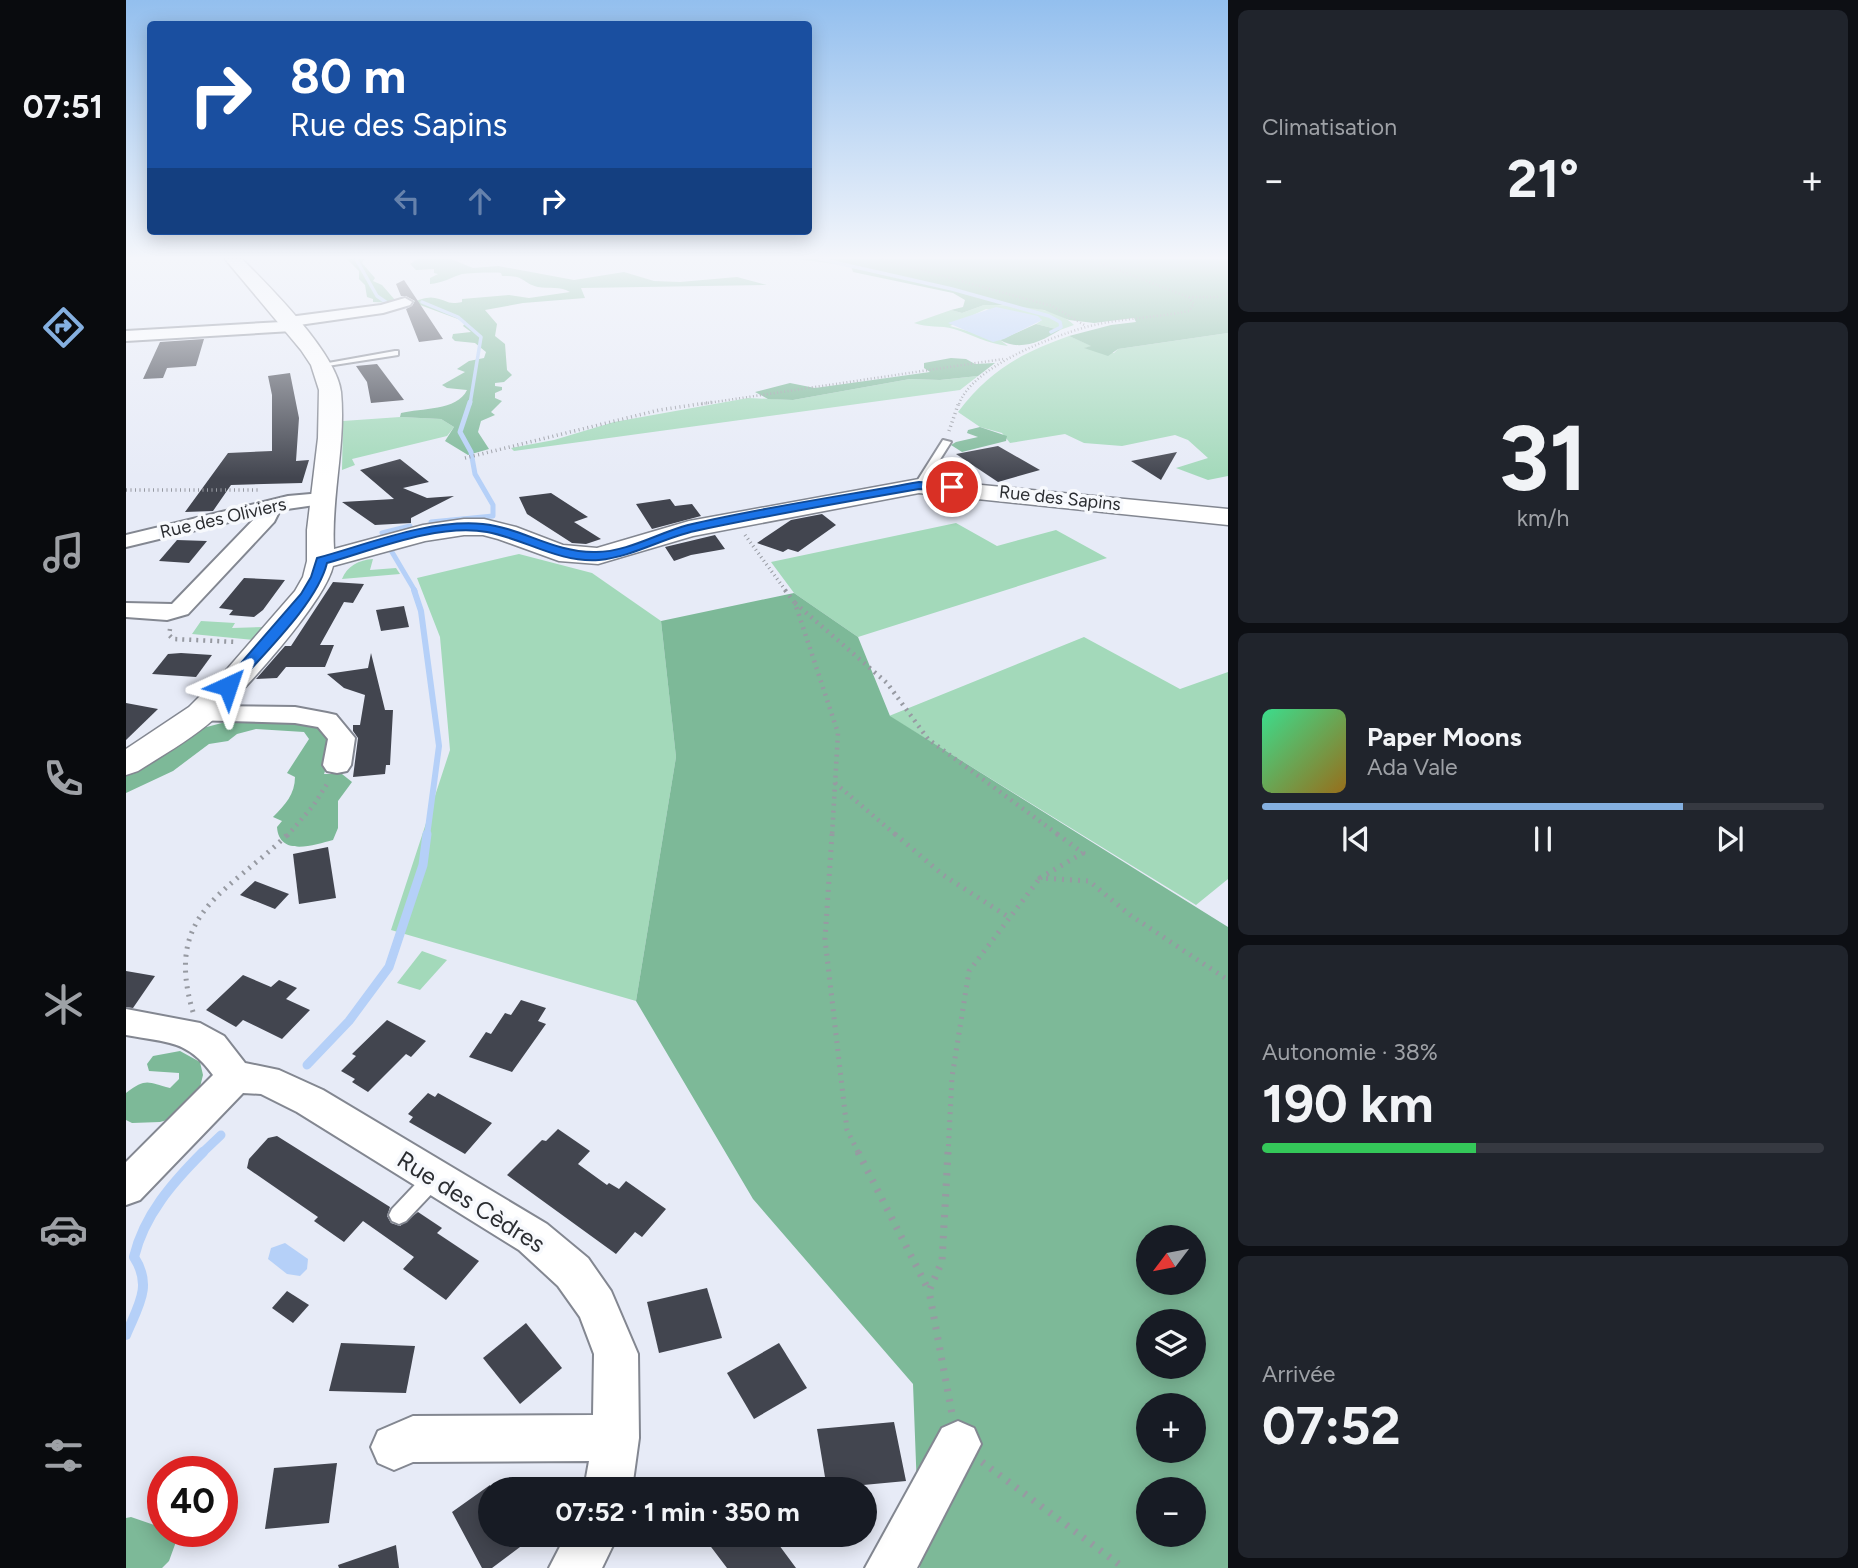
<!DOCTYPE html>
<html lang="fr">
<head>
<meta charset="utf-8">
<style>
	:root { --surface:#171b24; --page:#20242c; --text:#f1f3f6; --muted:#9ea1a6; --line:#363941; --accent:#85b0e0 }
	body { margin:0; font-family:Figtree,sans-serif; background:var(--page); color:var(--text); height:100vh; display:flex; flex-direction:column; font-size:26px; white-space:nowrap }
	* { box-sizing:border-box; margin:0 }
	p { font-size:23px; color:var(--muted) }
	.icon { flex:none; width:38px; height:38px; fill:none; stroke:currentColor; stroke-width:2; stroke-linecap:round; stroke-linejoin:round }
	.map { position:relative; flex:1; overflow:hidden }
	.panel { display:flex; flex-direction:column; gap:10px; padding:10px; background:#0d0f14; width:630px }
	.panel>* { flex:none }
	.guide { position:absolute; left:21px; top:21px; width:665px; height:214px; border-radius:7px; box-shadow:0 4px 18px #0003; background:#1a4fa0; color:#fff; overflow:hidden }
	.needle { width:46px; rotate:238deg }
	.fabs { position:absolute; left:1010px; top:1225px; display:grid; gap:14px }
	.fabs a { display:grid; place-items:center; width:70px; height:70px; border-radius:50%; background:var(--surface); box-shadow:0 4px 18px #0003; font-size:35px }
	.speed { position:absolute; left:21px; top:1456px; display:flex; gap:14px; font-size:35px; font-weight:700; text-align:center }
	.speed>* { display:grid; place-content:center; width:91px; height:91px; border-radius:50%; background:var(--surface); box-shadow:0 4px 18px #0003; line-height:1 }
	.speed .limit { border:10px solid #d22; background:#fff; color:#111 }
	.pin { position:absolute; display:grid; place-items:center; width:60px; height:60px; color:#fff; margin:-30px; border:4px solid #fff; border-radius:50%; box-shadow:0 2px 7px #0007 }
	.me { position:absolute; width:77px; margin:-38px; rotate:42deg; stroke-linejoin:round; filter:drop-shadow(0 0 5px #0008) }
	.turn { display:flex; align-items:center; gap:24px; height:147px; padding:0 28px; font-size:32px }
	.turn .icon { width:91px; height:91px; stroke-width:2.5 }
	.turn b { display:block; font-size:49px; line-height:60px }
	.lanes { display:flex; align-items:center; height:66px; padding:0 28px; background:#0003; justify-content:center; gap:35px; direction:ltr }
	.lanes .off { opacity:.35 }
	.big { font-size:52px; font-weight:700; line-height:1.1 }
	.panel .widget { flex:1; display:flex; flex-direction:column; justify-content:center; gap:10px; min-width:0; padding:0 24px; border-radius:10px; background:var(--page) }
	.panel .dial { align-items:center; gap:0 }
	.dial b { font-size:91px; line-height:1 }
	.song { display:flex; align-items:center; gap:21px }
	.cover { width:84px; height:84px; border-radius:10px; background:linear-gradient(135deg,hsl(150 70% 55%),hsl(40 70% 35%)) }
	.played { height:7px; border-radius:4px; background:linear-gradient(90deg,var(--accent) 75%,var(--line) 75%) }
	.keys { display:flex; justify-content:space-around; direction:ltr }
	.heat { display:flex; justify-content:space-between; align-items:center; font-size:38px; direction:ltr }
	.charge { height:10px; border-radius:5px; background:linear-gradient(90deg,#34c759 38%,var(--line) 0) }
	.trip { position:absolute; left:352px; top:1477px; width:399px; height:70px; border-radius:35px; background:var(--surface); box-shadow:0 4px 18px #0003; font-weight:700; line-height:70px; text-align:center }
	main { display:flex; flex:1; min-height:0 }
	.dock { display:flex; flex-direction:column; width:126px; justify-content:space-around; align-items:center; background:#090b0e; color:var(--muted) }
	.dock .icon { width:49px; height:49px }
	.dock .on { color:var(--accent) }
	.dock b { font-size:32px; color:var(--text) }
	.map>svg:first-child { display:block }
	.green { fill:#a3d9ba }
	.forest { fill:#7db998; fill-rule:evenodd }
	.water { fill:#b5d0f8 }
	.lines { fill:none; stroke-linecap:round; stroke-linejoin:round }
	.stream-far4 { stroke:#b5d0f8; stroke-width:3.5 }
	.stream-far3 { stroke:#b5d0f8; stroke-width:5 }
	.stream-far2 { stroke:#b5d0f8; stroke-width:6 }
	.stream-far1 { stroke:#b5d0f8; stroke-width:9 }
	.stream { stroke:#b5d0f8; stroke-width:10 }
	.building { fill:#42454f }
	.service-casing { stroke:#838791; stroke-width:4 }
	.minor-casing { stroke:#838791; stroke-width:4 }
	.tertiary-casing { stroke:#838791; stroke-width:3 }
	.path-far4 { stroke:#979aa2; stroke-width:2.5; stroke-dasharray:1 2.5; stroke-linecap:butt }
	.path-far3 { stroke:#979aa2; stroke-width:3.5; stroke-dasharray:1 3.5; stroke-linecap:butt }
	.path-far2 { stroke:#979aa2; stroke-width:4.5; stroke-dasharray:2 5; stroke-linecap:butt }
	.path-far1 { stroke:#979aa2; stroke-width:5; stroke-dasharray:2 6; stroke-linecap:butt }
	.path { stroke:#979aa2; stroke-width:7; stroke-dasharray:2.5 8; stroke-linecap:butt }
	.service { fill:#fff; fill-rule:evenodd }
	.minor { fill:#fff; fill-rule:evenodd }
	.tertiary { fill:#fff; fill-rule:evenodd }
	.route { fill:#1a73e8; stroke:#114b97; stroke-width:2 }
	.labels { text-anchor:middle; stroke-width:7; stroke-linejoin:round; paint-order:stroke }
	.far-street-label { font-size:18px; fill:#2b2d31; stroke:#f7f9fd }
	.near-street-label { font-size:24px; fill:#2b2d31; stroke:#f7f9fd }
</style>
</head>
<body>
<main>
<nav class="dock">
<b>07:51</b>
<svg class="icon on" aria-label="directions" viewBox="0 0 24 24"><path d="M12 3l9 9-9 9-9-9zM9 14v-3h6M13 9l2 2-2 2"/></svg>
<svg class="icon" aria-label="music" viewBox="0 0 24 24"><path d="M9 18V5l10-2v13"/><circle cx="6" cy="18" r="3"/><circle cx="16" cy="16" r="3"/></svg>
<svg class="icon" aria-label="phone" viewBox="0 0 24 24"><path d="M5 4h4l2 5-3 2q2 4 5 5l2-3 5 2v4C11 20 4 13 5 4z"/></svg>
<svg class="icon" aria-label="climate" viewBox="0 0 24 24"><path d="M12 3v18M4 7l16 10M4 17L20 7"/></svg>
<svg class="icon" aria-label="car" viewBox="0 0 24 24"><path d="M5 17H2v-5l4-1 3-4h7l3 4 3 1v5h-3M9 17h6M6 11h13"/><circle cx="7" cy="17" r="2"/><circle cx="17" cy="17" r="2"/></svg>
<svg class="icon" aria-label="filters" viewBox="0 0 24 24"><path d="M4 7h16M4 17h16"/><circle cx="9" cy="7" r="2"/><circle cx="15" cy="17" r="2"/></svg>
</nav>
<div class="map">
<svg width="1102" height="1568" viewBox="0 0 1102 1568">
	<rect width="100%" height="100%" fill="#e7ebf7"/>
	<g class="green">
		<path d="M858,305C884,305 930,306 948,325L934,330L910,324L916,320L860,309L824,326L874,340L882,346C860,343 847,335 828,329C814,325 802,328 788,323L825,310L836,313Z"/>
		<path d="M1102,333V476L1082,480L1050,468L1082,458L1062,440L1049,435L996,446L958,443L939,434L884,443L876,433L854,427L832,412C864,370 895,353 943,336L966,346L959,348L988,353L992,349Z"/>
		<path d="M852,376L834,390L388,451L385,448L428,440L488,422L622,398L667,400L784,379L814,380Z"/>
		<path d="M274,417L315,419L328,427L321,436L226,459L229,465L216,470L217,421Z"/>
		<path d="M830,523L871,546L930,530L981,558L732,637L668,593L645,562Z"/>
		<path d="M393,554L466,573L535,621L550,757L510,1001L265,930L324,750L314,637L291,578Z"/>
		<path d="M247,559L244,570L270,568L274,574L216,579C221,566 233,560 247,559Z"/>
		<path d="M75,621L109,623L106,628L139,627L128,640L66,634Z"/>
		<path d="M958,637L1054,689L1102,672V879L1070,905L763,716Z"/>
		<path d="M296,951L321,960L294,990L271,983Z"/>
	</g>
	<g class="forest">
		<path d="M221,259H238L236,263L249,278L247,281L256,285L269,300L267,303L247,302V299L241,297L239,285L233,279V271Z"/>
		<path d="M291,259H325L347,268L372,266L448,280L498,272L528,281L554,282L611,277L641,285L455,288L459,298L397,303L359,310L371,324L369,336L379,344L381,370L386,375L378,382L369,383V386L376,387V390L369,393V398L376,401L365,412L369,415L355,421L352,432L363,449L342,455L319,441L328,427L315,419L274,417L275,413C295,408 331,411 341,390L321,388L316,385L339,372L331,369L343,361L358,358L360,352L349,343L329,341L326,338L327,334L345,332L337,326L340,322L286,302C293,300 302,296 309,298C321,300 321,305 336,302V299L383,295L403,298L444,292C435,286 423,289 412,287C394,282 400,275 376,276L375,273C371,272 341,273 336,274C324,278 316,283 304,284V278L312,274L308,273V269L290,270L284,264Z"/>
		<path d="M671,259H1102V333L992,349L982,356L958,348L965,346L943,336L985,325L1010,322L1008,318L968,323L943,320L918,310L880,305H858L836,313L825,310L837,307L839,300L827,293L727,272L725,266Z"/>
		<path d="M910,324L934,330C916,341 894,352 874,340Z"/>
		<path d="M825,358L840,359L849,364L869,363L852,376L814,380L784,379L667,400L642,399L629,392L664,383L689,388L804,372L798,368V363Z"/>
		<path d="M854,427L881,436L880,441L836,452L825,445L830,442L852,437L841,433L842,430Z"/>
		<path d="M668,593L732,637L764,716L1102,927V1568H794L787,1384L627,1199L510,1001L550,757L535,621ZM1022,1237H1068V1283H1022ZM1022,1321H1068V1367H1022ZM1022,1405H1068V1451H1022ZM1022,1489H1068V1535H1022Z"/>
		<path d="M181,719L203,732L206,752L198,774H216L226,782L212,801V828L207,840C188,845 153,857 151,827L156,821L147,817C159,805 169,794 169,777L161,773L183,739L178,732L130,729L111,734L102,741L83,744L47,771L0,793V773L77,728L107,720Z"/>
		<path d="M54,1051L74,1062L77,1075L74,1087L45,1119L34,1122L6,1123L0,1120V1093C21,1077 22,1083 44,1088L53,1079V1073L23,1071L21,1064L27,1056Z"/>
		<path d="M5,1517L37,1528V1531H42L51,1539L43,1561L36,1568H0V1518Z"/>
	</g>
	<g class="water">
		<path d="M870,307L912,316L916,320L878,339L867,342L822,323Z"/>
		<path d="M159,1243L182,1259L181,1269L174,1276L161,1274L142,1259L145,1248Z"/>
	</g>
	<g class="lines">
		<g class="stream-far4">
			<path d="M230,259L251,296L264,305"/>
			<path d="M694,259L826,289L923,316L934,322L935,327L925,332"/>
			<path d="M296,302L332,317L355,337L344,404"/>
		</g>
		<g class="stream-far3">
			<path d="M305,522L367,516V505L349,474L345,452L334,432L344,402"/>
			<path d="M256,533L284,526"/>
			<path d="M263,547L289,591"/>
		</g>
		<path class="stream-far2" d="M288,590L295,611L313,746L301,836"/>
		<g class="stream-far1">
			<path d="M181,1065L223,1021L263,967L297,865L301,834"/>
			<path d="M75,1154L95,1135"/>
		</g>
		<path class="stream" d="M0,1335C12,1306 27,1286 8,1257C18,1215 47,1182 77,1152"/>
	</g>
	<g class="building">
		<path d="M278,280L317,339L293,342L280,309L286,306L289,301L280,296H275L270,284Z"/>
		<path d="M78,339L70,366L41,368L37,378L17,379L34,342Z"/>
		<path d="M251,364L278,400L245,403L241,382L230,366Z"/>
		<path d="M164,373L173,418L170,461L183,460L176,483L105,485L87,511L59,512L102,453L146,451V395L142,376Z"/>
		<path d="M872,446L914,470L872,482L830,454Z"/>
		<path d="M1051,452L1035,480L1005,461Z"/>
		<path d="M274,459L303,482L277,488L301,498L328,496L285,518V523L249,525L216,502L268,499L234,470Z"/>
		<path d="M425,493L462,517L448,522L475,539L460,544L446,543L401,514L393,497Z"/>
		<path d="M544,499L549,506L566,504L575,516L526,529L510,504Z"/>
		<path d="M696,514L710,525L672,552L662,549L657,552L631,543L665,520Z"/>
		<path d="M589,535L599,549L565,555L548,561L539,547Z"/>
		<path d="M51,540L81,541L63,563L33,561Z"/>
		<path d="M118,578L159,580L137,610L128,617L103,615L107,610L93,608Z"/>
		<path d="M207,582L238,584L227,603L218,602L194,645H208L199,667H160L151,678L130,679L159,646H165Z"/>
		<path d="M278,606L283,627L255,631L250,610Z"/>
		<path d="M55,653L86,655L70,677L26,674L42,654Z"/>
		<path d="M245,653L259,710H267L264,765H260L259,774L227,777L232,738L227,731V725H234L239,695L218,688L201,674L242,668Z"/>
		<path d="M0,703L32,709L0,740Z"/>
		<path d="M202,847L210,898L173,904L167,854Z"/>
		<path d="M129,881L163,894L149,909L114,895Z"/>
		<path d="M0,971L29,976L7,1008L0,1007Z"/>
		<path d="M117,975L145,987L153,980L171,988L160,999L184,1010L156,1039L117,1020L110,1027L80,1010Z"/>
		<path d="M395,1000L420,1008L412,1021L420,1024L386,1072L343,1057L360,1032L365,1034L379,1013L385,1015Z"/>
		<path d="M261,1020L300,1041L285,1057L280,1054L242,1092L226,1082L229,1079L215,1071L230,1056L226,1054Z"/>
		<path d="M302,1093L309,1097L312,1093L366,1123L339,1154L283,1122L287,1117L282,1114Z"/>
		<path d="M432,1129L464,1151L452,1164L481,1185L483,1183L493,1189L500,1181L540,1209L516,1237L509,1232L490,1254L381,1175L416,1140L420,1141Z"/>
		<path d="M151,1136L264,1207L261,1216L265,1223L274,1226L292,1212L316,1228L311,1233L353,1261L320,1300L277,1269L288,1257L237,1221L218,1242L188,1221L192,1217L121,1168L123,1159L142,1138Z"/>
		<path d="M581,1288L596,1338L533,1353L521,1302Z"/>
		<path d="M161,1291L183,1305L167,1323L146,1308Z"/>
		<path d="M400,1323L436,1368L394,1404L357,1358Z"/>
		<path d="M215,1343L289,1346L280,1393L203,1391Z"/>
		<path d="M653,1343L681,1388L628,1419L601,1373Z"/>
		<path d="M768,1422L780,1481L716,1487V1481L700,1483L691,1429Z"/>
		<path d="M211,1463L203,1523L139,1529L148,1468Z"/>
		<path d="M364,1485V1535H410L366,1568H356L326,1512Z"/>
		<path d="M576,1535H663L653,1545L670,1568H601Z"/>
		<path d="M270,1545L273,1568H213L212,1565Z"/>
	</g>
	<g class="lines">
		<defs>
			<g id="service">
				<path d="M269,351H272V355L195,367L191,365Z"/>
				<path d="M817,440L825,442L796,488H790L788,486Z"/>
				<path d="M308,1169L315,1172L318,1178L315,1184L280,1221L273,1224L266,1221L263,1215L266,1209L301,1172Z"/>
			</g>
			<g id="minor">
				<path d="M279,298L286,302L284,305L257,313L173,325L171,329L166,331L0,341V331L156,322L163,317L255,305Z"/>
				<path d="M196,493L203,495L206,499L203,503L154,510L148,522L62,614L41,620L0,617V603L46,604L132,515L0,547V535L162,496Z"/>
				<path d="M75,706L169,707L201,713L210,715L229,738L225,765L221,771L211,773L201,771L197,765L202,739L192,727L169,723L66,720L62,714L66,708Z"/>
				<path d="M0,1009L74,1023L98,1036L119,1063L153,1070L197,1090L421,1224L462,1258L485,1291L512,1354L513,1438L506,1489H458L463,1461L287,1462L268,1470L252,1463L245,1447L252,1431L287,1416L467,1415L468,1354L454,1317L432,1286L393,1250L171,1112L135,1094L117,1093L14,1200L0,1205V1162L87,1075C61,1039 41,1043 0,1035Z"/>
				<path d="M832,1421L848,1428L855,1444L791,1568H739L816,1428Z"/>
				<path d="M440,1535H492L476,1568H423Z"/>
			</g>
			<path id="tertiary" d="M99,259H116C144,287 211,354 215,392C220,444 205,497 208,549L297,525L338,519H358L390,527L437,545L471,548L563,521L793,479L1102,509V525L793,493L567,536L472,564L433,561L372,539L357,535H338L299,541L207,566C199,602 117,692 88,719C66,739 37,755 12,771L0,775V749L63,707L102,668L169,591L177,577L181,561V530L192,438L193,390L185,365L175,350Z"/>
		</defs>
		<use href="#service" class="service-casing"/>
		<use href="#minor" class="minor-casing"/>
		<use href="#tertiary" class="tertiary-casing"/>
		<g class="path-far4">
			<path d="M755,259L926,306L960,326"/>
			<path d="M1063,297H1091L1102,293"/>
			<path d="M575,404L877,359"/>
			<path d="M833,404C846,367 925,337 960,327C993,318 1029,318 1063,311L1068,304L1062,297L964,259"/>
		</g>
		<g class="path-far3">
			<path d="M823,431L833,402"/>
			<path d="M339,458L533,410L587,402"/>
			<path d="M0,490H132"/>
			<path d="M619,535L660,591"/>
		</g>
		<g class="path-far2">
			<path d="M659,590L669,603L712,733L706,836"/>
			<path d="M669,603L761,683L802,739L934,836"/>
			<path d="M44,629L43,635L47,639L110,642"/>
			<path d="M709,783L771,836"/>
			<path d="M161,836L187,806L203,781"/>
		</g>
		<g class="path-far1">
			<path d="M706,834L699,939L721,1130L733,1154"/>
			<path d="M769,834L817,875L884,918"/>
			<path d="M931,834L957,853L914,878L963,881L1004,915L1102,980"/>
			<path d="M67,1012C37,912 102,893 162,834"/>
			<path d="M822,1154L826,1077L843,971L914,878"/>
		</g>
		<g class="path">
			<path d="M732,1152L803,1291"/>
			<path d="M822,1152L816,1261L803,1291L826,1414"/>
			<path d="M856,1462L998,1568"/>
		</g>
		<use href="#service" class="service"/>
		<use href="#minor" class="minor"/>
		<use href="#tertiary" class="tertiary"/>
	</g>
	<linearGradient id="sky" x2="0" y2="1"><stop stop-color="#93bfee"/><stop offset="0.54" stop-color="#f4f6fb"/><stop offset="1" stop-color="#f4f6fb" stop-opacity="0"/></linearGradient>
	<rect width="1102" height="478" fill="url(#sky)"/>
	<path class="route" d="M793,482L826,484L832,487L826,491L793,489C718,502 643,515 569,531C537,538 506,557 473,560C432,563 399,539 361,532C312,523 247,550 201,563C191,604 135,656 107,689L102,690L95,686L175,594L185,577L191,558C243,544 302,519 357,524C397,528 427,553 470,552C501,552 532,533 562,525C638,507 716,496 793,482Z"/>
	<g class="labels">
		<g class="far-street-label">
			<text transform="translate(934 498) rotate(6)" y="6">Rue des Sapins</text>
			<text transform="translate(97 518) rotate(-13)" y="6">Rue des Oliviers</text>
		</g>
		<g class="near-street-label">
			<text transform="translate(345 1202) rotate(32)" y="8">Rue des Cèdres</text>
		</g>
	</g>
</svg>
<div class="fabs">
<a><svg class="needle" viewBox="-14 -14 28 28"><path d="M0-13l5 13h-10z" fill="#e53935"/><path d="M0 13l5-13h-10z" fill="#9ea1a6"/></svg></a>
<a><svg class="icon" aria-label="layers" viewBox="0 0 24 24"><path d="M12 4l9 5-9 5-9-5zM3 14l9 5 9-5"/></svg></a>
<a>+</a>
<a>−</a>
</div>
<div class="speed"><div class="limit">40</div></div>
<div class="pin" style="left:826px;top:487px;background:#d93025"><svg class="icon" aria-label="arrive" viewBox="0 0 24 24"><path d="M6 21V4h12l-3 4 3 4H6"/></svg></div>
<svg class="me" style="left:102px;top:686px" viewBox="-20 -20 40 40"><path d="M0-17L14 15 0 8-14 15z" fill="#1a73e8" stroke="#fff" stroke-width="4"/></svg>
<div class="trip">07:52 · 1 min · 350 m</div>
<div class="guide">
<div class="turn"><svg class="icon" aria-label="right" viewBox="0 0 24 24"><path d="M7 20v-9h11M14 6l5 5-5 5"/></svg><div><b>80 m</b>Rue des Sapins</div></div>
<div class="lanes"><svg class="icon off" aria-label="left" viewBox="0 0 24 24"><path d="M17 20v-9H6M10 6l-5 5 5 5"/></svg><svg class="icon off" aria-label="ahead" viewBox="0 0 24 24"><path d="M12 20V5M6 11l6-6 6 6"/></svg><svg class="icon" aria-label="right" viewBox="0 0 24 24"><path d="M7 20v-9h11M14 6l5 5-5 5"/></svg></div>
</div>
</div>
<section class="panel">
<div class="widget"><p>Climatisation</p>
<div class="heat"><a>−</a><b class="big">21°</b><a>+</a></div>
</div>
<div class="widget dial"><b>31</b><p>km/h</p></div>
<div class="widget">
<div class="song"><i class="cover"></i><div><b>Paper Moons</b><p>Ada Vale</p></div></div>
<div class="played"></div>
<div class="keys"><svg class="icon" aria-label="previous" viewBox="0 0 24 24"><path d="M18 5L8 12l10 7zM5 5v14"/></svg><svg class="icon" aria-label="pause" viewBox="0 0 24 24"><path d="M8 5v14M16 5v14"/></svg><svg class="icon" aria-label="next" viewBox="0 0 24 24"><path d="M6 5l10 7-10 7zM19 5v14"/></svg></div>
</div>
<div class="widget"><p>Autonomie · 38%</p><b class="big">190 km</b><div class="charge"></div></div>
<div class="widget"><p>Arrivée</p><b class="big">07:52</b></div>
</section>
</main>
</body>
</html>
